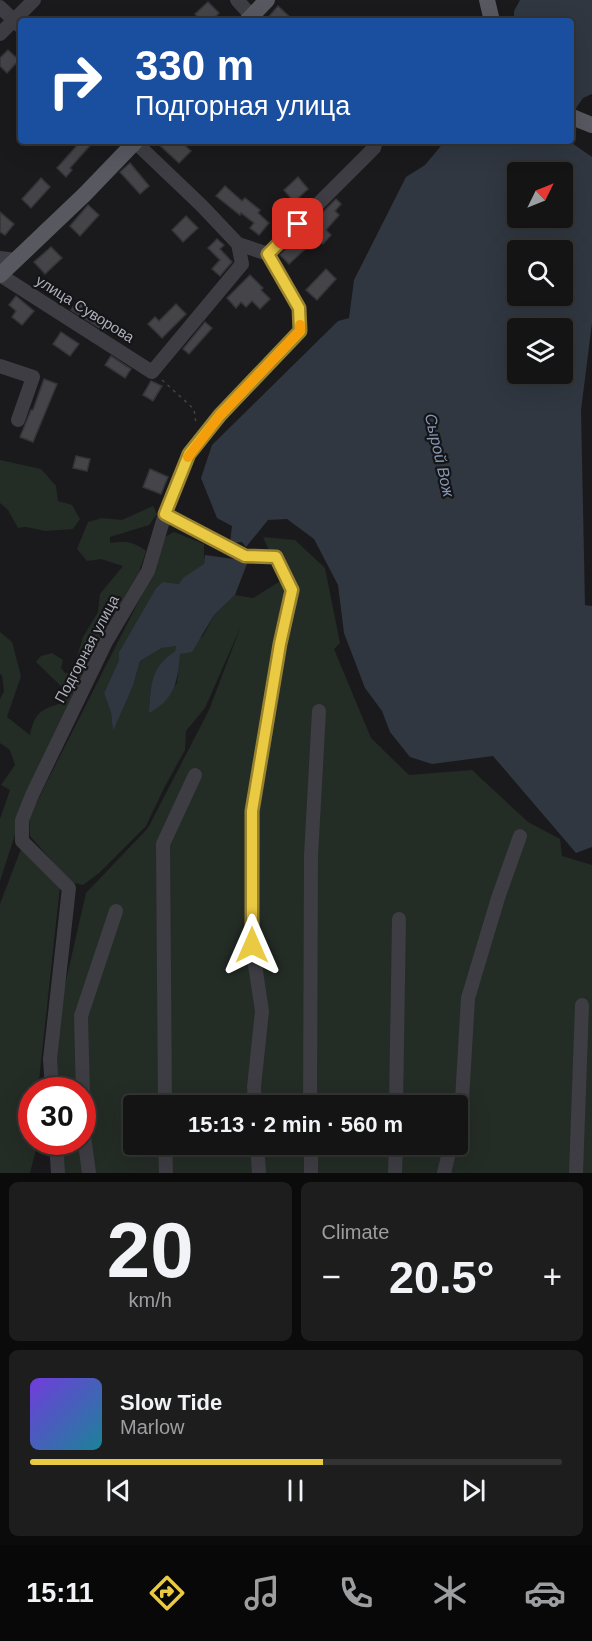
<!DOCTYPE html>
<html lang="en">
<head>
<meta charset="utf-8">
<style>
	:root { --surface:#141415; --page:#1d1d1e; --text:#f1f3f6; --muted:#9d9ea0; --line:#333334; --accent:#ebca43 }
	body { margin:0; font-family:Arial,sans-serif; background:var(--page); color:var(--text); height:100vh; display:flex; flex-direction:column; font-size:22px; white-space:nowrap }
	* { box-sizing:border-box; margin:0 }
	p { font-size:20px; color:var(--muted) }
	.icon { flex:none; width:33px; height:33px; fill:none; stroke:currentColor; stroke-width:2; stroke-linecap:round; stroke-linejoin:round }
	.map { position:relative; height:1173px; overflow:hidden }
	.drawer { display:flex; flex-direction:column; gap:9px; padding:9px; background:#0b0b0c; flex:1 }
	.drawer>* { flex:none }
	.banner { position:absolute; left:18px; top:18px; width:556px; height:126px; border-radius:6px; box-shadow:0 6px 24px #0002,0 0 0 2px var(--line); background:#1a4fa0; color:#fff; overflow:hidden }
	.needle { width:39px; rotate:47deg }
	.controls { position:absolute; left:507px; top:162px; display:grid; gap:12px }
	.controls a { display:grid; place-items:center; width:66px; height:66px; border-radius:6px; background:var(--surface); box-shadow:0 6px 24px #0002,0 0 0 2px var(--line); font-size:30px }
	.speed { position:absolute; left:18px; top:1077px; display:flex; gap:12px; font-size:30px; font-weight:700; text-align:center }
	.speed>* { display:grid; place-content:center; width:78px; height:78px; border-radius:50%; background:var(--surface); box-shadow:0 6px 24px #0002,0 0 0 2px var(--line); line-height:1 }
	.speed .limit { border:9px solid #d22; background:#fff; color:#111 }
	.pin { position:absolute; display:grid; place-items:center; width:51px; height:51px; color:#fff; margin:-26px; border-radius:12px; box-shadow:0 3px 9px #0006 }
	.me { position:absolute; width:66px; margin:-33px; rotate:0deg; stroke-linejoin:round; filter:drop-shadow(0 0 4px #0008) }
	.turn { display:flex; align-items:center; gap:21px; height:126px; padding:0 18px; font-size:27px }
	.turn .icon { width:78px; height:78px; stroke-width:2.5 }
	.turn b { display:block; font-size:42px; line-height:51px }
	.big { font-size:45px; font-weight:800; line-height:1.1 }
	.drawer .card { flex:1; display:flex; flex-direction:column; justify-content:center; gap:9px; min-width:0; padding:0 21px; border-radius:9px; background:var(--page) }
	.drawer .dial { align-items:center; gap:0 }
	.dial b { font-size:78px; line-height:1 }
	.song { display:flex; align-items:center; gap:18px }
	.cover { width:72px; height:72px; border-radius:9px; background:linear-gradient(135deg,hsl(260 70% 55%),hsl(190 70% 35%)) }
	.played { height:6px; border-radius:3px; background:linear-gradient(90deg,var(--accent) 55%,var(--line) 55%) }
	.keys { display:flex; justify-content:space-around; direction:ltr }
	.heat { display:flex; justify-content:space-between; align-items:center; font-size:33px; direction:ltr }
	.drawer .tiles { flex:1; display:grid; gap:9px; grid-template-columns:1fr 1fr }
	.card:last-child { grid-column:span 2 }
	.trip { position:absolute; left:123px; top:1095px; width:345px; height:60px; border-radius:6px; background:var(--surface); box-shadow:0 6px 24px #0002,0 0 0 2px var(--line); font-weight:800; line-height:60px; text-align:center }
	.tab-bar { display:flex; height:96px; justify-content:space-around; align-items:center; background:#080808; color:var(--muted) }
	.tab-bar .icon { width:42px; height:42px }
	.tab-bar .active { color:var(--accent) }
	.tab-bar b { font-size:27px; color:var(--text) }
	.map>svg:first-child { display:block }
	.green { fill:#242c26; fill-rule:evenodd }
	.water { fill:#303740; fill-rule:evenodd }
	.building { fill:#444449; stroke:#353438; stroke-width:1.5 }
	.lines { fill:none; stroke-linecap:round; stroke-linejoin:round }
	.path { stroke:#414248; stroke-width:1.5; stroke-dasharray:3 4.5; stroke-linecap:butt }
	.minor { stroke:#3d3d43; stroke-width:14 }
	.major { stroke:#575860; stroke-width:16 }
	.route-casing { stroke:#99832c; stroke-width:15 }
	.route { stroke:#ebca43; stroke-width:10 }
	.slow { stroke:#f59e0b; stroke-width:10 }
	.labels { text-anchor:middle; stroke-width:4.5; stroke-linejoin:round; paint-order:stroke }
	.street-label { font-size:15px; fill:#adafbb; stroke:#151517 }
	.water-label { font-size:16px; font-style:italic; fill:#8698b4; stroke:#151517 }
</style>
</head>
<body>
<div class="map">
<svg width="592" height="1173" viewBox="0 0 592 1173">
	<rect width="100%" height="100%" fill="#1a1a1c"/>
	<g class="green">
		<path d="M0,460L41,469L56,486L58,501L72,505L80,519L73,529L45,531L26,527L18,528L8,510L0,503Z"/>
		<path d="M153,506L157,514L149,525L110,537V543C125,541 134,541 146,551L139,572L73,699L19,822L0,881V819L10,790L1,785L15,765L10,750L0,743V699L4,691L2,675L0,674V632L12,642L21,676L7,717L30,735C35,710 43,709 65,702L63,688L36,662L41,656L52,653L63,660L61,668L65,673H72L83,637L98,612L100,594L123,566L101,559L87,561L77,549L88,522L102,518L122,520Z"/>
		<path d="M174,532L204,544V564L179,584L163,582L156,588L119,652V660L104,693L111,713L113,730L133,686L140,661L162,648L176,645L175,651C153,666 149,687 150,712L177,683L179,654L203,636L214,615L235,595L253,598L282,580L263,537L295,540L325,568L340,643L334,649L371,738L409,775L472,770L528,822L560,839L562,856L592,865V1173H55L49,1155L50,1142H82V1090H54L59,1011L86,893L148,828L209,710L241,626L205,708L186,731L185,750L164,788L146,826L99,873L83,885L70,882L30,836L29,817L154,571L165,537ZM134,1106H458V1144H134Z"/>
		<path d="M21,849L60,886L38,1090H32V1142H38L30,1173H0V904Z"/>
	</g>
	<g class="water">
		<path d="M520,0H592V94L583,98L572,114V21H514V11Z"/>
		<path d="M445,141H569L592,157V323L581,410L585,605L592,606V847L576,853L493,756L432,764L410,757L390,732L382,711L365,688L344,633L338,585L314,539L287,519L268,520L246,547L242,542L230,543L232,526L217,518L201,478L212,445L338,321L349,318L354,280L406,177L425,165ZM518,172H562V218H518ZM518,250H562V296H518ZM518,328H562V374H518Z"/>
		<path d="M205,555L248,561L235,595L214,615L192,652L180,654C177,682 176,698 149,713C151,685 150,668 175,651L176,646L162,648L140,661L133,686L113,731L111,713L104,693L119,660V652L156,588L163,582L179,584L183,578L204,564Z"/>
	</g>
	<g class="building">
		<path d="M208,2L219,13L211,21H202L195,14Z"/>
		<path d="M278,6L294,21H265Z"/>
		<path d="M8,50L19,60L7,73L0,66V58Z"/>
		<path d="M81,141H94L70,168L72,170L66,177L57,168Z"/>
		<path d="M155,141H180L191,151L179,163Z"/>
		<path d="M130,163L149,186L140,194L120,172Z"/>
		<path d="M298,177L308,189L294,202L284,190Z"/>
		<path d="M41,178L50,187L31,208L22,199Z"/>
		<path d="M225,186L242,201L245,198L260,210L258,213L269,223L259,235L250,228L254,223L241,213L240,215L216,196Z"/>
		<path d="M336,199L341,204L335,211L339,215L326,230L331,235L323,244L317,238L289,264L280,255Z"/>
		<path d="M88,205L99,215L80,236L70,226Z"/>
		<path d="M0,212L14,224L5,235L0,232Z"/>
		<path d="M186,216L198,228L183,242L172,230Z"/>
		<path d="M217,239L224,245L220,249L232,262L220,276L212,269L220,260L208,248Z"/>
		<path d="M51,247L62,258L45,274L34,262Z"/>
		<path d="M326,269L336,279L317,300L306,290Z"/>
		<path d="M250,275L263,288L261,290L270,299L260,309L252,301L246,307L241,302L236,308L227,298Z"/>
		<path d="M16,296L34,311L22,325L12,317L16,311L9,305Z"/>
		<path d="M77,301L107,321L103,326L106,328L104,331L71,310Z"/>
		<path d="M176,304L186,314L162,338L148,324L155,317L159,321Z"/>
		<path d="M205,322L212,328L189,354L183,349Z"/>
		<path d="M61,332L79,344L70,356L53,344Z"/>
		<path d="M111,356L131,369L125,378L105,365Z"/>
		<path d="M44,379L57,384L33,442L20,437L31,410H33Z"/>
		<path d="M151,381L162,386L153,401L143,395Z"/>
		<path d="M76,456L90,459L87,471L73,468Z"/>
		<path d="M150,469L168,477L161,494L143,487Z"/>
	</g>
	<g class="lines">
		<path class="path" d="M162,380L194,409L196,424"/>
		<g class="minor">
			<path d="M237,0L256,21"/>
			<path d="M0,7L21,27"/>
			<path d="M0,34L34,0"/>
			<path d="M135,142L202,206L238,244L268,254"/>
			<path d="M268,254L374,148L376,141"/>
			<path d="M0,258L16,260"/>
			<path d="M0,275L152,372L242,264L238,244"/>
			<path d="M0,366L33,377L18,420"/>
			<path d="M165,514L245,556L276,557L293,590L280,644L253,811L252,945L262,1011L254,1087L255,1106"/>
			<path d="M52,1090L50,1059L69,888L22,841V820L32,795L106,642L148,571L165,514L189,454L220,415L300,331L299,308L268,254"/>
			<path d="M165,1106L163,844L195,775"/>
			<path d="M310,1106L311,856L319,711"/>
			<path d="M396,1106L399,919"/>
			<path d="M458,1119L462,1100L468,998L498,898L520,836"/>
			<path d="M56,1142L58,1173"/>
			<path d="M165,1144L166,1173"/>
			<path d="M257,1144L259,1173"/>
			<path d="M311,1144V1173"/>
			<path d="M89,1173L84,1136L81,1016L116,911"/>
			<path d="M395,1173L396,1144"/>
			<path d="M444,1173L451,1144"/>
			<path d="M576,1173L582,1005"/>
		</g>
		<g class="major">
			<path d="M487,0L492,21"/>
			<path d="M247,21L267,0"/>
			<path d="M572,117L592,125"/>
			<path d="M0,275L85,194L136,141"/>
		</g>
	</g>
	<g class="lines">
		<defs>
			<path id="route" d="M252,945V811L280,644L292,590L276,557L245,556L165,514L189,454L220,415L300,331L299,308L268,254L298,224"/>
		</defs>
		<use href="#route" class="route-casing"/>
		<use href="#route" class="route"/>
		<path class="slow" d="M188,457L220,415L300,331V325"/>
	</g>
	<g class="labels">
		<g class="street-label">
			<text transform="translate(85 309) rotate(32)" y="5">улица Суворова</text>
			<text transform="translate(87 649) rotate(-62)" y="5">Подгорная улица</text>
		</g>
		<g class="water-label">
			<text transform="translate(440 455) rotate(77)" y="6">Сырой Вож</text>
		</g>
	</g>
</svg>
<div class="controls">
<a><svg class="needle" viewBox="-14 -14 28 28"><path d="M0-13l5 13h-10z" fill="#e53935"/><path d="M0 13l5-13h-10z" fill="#9d9ea0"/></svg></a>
<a><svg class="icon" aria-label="search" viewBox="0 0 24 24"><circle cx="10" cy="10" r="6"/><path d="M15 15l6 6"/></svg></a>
<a><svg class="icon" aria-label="layers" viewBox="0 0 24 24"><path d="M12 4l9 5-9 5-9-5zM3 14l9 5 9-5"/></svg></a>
</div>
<div class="speed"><div class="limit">30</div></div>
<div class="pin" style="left:298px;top:224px;background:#d93025"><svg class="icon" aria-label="arrive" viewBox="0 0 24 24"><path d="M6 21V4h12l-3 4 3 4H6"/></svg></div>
<svg class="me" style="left:252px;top:945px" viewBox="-20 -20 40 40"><path d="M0-17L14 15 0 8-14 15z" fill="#ebca43" stroke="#fff" stroke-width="4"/></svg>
<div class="trip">15:13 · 2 min · 560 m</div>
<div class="banner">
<div class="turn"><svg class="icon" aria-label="right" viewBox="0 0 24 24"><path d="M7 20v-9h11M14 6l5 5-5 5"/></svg><div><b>330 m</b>Подгорная улица</div></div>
</div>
</div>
<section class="drawer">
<div class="tiles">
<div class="card dial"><b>20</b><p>km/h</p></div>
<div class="card"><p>Climate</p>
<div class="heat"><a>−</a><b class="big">20.5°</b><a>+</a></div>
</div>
<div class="card">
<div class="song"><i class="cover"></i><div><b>Slow Tide</b><p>Marlow</p></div></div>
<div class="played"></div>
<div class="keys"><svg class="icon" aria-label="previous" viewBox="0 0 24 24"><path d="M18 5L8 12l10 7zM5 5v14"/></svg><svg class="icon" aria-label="pause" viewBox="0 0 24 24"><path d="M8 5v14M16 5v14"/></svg><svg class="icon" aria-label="next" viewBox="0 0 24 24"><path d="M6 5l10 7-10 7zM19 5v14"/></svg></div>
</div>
</div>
</section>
<nav class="tab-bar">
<b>15:11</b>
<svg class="icon active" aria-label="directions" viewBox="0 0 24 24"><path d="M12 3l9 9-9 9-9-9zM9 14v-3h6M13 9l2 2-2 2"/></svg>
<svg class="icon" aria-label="music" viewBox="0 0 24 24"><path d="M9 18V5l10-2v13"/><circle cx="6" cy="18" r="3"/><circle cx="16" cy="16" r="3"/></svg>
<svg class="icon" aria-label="phone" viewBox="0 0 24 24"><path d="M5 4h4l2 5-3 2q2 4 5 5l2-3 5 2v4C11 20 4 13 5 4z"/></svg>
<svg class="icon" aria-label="climate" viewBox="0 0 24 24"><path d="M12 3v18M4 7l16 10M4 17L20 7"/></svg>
<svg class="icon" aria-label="car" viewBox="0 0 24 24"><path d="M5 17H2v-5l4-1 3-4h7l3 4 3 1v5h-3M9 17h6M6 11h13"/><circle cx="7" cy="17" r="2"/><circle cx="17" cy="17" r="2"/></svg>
</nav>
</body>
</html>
